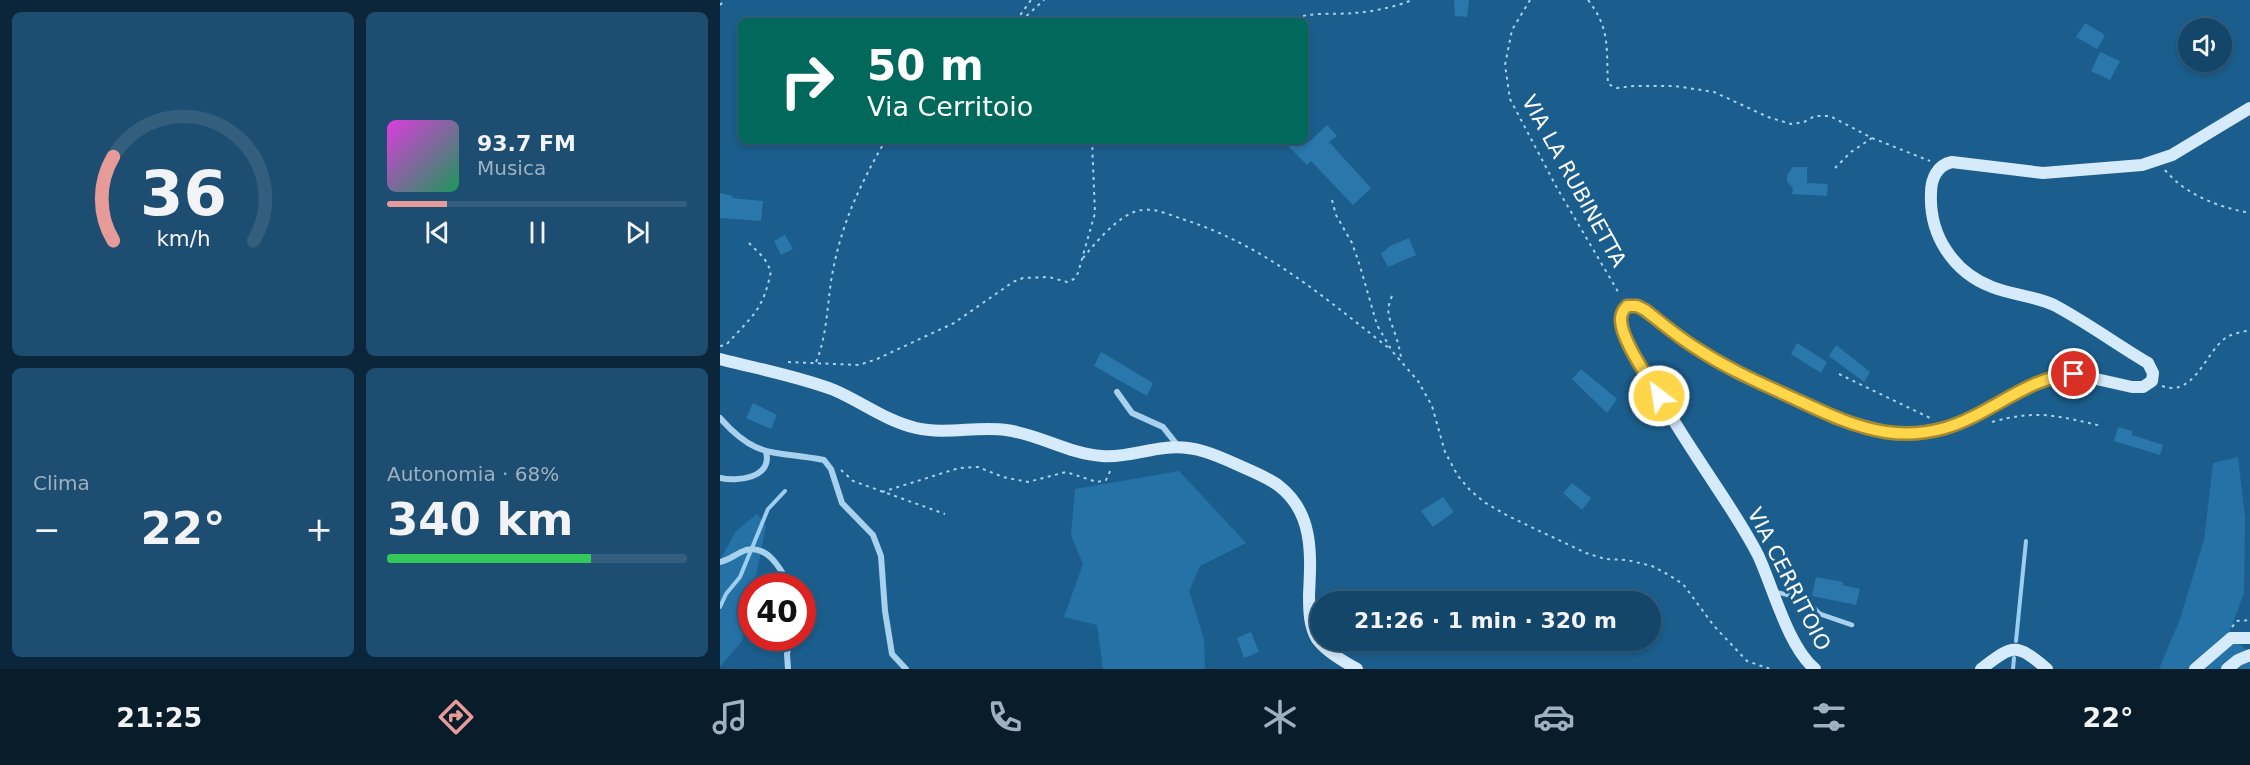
<!DOCTYPE html>
<html lang="it">
<head>
<meta charset="utf-8">
<style>
	:root { --surface:#14466a; --page:#1d4d70; --text:#f1f3f6; --muted:#9db1c1; --line:#335e7e; --accent:#e69b98 }
	body { margin:0; font-family:"DejaVu Sans",sans-serif; background:var(--page); color:var(--text); height:100vh; display:flex; flex-direction:column; font-size:22px; white-space:nowrap }
	* { box-sizing:border-box; margin:0 }
	p { font-size:20px; color:var(--muted) }
	.icon { flex:none; width:33px; height:33px; fill:none; stroke:currentColor; stroke-width:2; stroke-linecap:round; stroke-linejoin:round }
	.map { position:relative; flex:1; overflow:hidden }
	.panel { display:flex; flex-direction:column; gap:12px; padding:12px; background:#0b263a; width:720px }
	.panel>* { flex:none }
	.top-card { position:absolute; left:18px; top:18px; width:570px; height:126px; border-radius:9px; box-shadow:0 3px 9px #0003,0 0 0 2px var(--line); background:#00695c; color:#fff; overflow:hidden }
	.controls { position:absolute; left:1458px; top:18px; display:grid; gap:12px }
	.controls a { display:grid; place-items:center; width:54px; height:54px; border-radius:50%; background:var(--surface); box-shadow:0 3px 9px #0003,0 0 0 2px var(--line); font-size:30px }
	.speed { position:absolute; left:18px; top:573px; display:flex; gap:12px; font-size:30px; font-weight:700; text-align:center }
	.speed>* { display:grid; place-content:center; width:78px; height:78px; border-radius:50%; background:var(--surface); box-shadow:0 3px 9px #0003,0 0 0 2px var(--line); line-height:1 }
	.speed .limit { border:9px solid #d22; background:#fff; color:#111 }
	.pin { position:absolute; display:grid; place-items:center; width:51px; height:51px; color:#fff; margin:-26px; border:3px solid #fff; border-radius:50%; box-shadow:0 2px 6px #0007 }
	.me { position:absolute; width:66px; margin:-33px; rotate:329deg; stroke-linejoin:round; filter:drop-shadow(0 0 4px #0008) }
	.turn { display:flex; align-items:center; gap:21px; height:126px; padding:0 30px; font-size:27px }
	.turn .icon { width:78px; height:78px; stroke-width:2.5 }
	.turn b { display:block; font-size:42px; line-height:51px }
	.big { font-size:45px; font-weight:700; line-height:1.1 }
	.panel .card { flex:1; display:flex; flex-direction:column; justify-content:center; gap:9px; min-width:0; padding:0 21px; border-radius:9px; background:var(--page) }
	.panel .dial { align-items:center; gap:0 }
	.dial svg { height:156px; overflow:visible; fill:none; stroke:var(--line); stroke-width:7; stroke-linecap:round; text-anchor:middle }
	.dial text { fill:var(--text); stroke:none }
	.song { display:flex; align-items:center; gap:18px }
	.cover { width:72px; height:72px; border-radius:9px; background:linear-gradient(135deg,hsl(300 70% 55%),hsl(150 70% 35%)) }
	.played { height:6px; border-radius:3px; background:linear-gradient(90deg,var(--accent) 20%,var(--line) 20%) }
	.keys { display:flex; justify-content:space-around; direction:ltr }
	.heat { display:flex; justify-content:space-between; align-items:center; font-size:33px; direction:ltr }
	.charge { height:9px; border-radius:4px; background:linear-gradient(90deg,#34c759 68%,var(--line) 0) }
	.panel .tiles { flex:1; display:grid; gap:12px; grid-template-columns:repeat(2,1fr) }
	.trip { position:absolute; left:590px; top:591px; width:351px; height:60px; border-radius:30px; background:var(--surface); box-shadow:0 3px 9px #0003,0 0 0 2px var(--line); font-weight:700; line-height:60px; text-align:center }
	.tabs { display:flex; height:96px; justify-content:space-around; align-items:center; background:#081c2a; color:var(--muted) }
	.tabs .icon { width:42px; height:42px }
	.tabs .active { color:var(--accent) }
	.tabs b { font-size:27px; color:var(--text) }
	main { display:flex; flex:1; min-height:0 }
	.map>svg:first-child { display:block }
	.green { fill:#2472a6 }
	.lines { fill:none; stroke-linecap:round; stroke-linejoin:round }
	.stream { stroke:#9bcef0; stroke-width:4 }
	.building { fill:#2a77ab }
	.path { stroke:#a8d1ee; stroke-width:2; stroke-dasharray:3 4.5; stroke-linecap:butt }
	.lane { stroke:#a8d1ee; stroke-width:4.5 }
	.street { stroke:#a8d1ee; stroke-width:6 }
	.secondary { stroke:#d5eafa; stroke-width:12 }
	.route-casing { stroke:#a68a30; stroke-width:15 }
	.route { stroke:#ffd54a; stroke-width:10 }
	.labels { text-anchor:middle; stroke-width:6; stroke-linejoin:round; paint-order:stroke }
	.street-label { font-size:21px; fill:#fff; stroke:#1b5e8d }
</style>
</head>
<body>
<main>
<section class="panel">
<div class="tiles">
<div class="card dial"><svg viewBox="0 0 100 80">
<path d="M14 69A42 42 0 1 1 86 69"/>
<path d="M14 69A42 42 0 0 1 14 26" stroke="#e69b98"/>
<text x="50" y="56" font-size="32" font-weight="700">36</text>
<text x="50" y="72" font-size="11">km/h</text>
</svg></div>
<div class="card">
<div class="song"><i class="cover"></i><div><b>93.7 FM</b><p>Musica</p></div></div>
<div class="played"></div>
<div class="keys"><svg class="icon" aria-label="previous" viewBox="0 0 24 24"><path d="M18 5L8 12l10 7zM5 5v14"/></svg><svg class="icon" aria-label="pause" viewBox="0 0 24 24"><path d="M8 5v14M16 5v14"/></svg><svg class="icon" aria-label="next" viewBox="0 0 24 24"><path d="M6 5l10 7-10 7zM19 5v14"/></svg></div>
</div>
<div class="card"><p>Clima</p>
<div class="heat"><a>−</a><b class="big">22°</b><a>+</a></div>
</div>
<div class="card"><p>Autonomia · 68%</p><b class="big">340 km</b><div class="charge"></div></div>
</div>
</section>
<div class="map">
<svg width="1530" height="669" viewBox="0 0 1530 669">
	<rect width="100%" height="100%" fill="#1b5e8d"/>
	<g class="green">
		<path d="M1518,457L1525,517L1524,593L1509,633L1530,654V669H1439L1460,619L1484,540L1493,463Z"/>
		<path d="M459,471L526,543L480,566L469,591L484,639L485,669H383L377,625L344,617L363,564L351,535L355,489Z"/>
		<path d="M37,514L46,526L34,586H32L31,599L22,641L0,667V560L16,531Z"/>
	</g>
	<g class="lines">
		<g class="stream">
			<path d="M0,607L6,594L20,577L48,509L65,491"/>
			<path d="M1296,641L1306,541"/>
			<path d="M1293,669L1294,658"/>
		</g>
	</g>
	<g class="building">
		<path d="M734,0H749L747,17L735,16Z"/>
		<path d="M1365,23L1385,35L1377,49L1356,37Z"/>
		<path d="M1380,52L1400,61L1390,80L1371,71Z"/>
		<path d="M607,125L617,136L609,142L651,188L633,205L591,161L587,165L563,141L589,142Z"/>
		<path d="M1073,167H1087V183L1108,184L1107,196L1072,194L1073,188L1067,182V175Z"/>
		<path d="M0,193L13,196L12,198L43,201L41,221L0,218Z"/>
		<path d="M65,235L73,249L61,255L54,241Z"/>
		<path d="M689,238L696,255L668,267L661,254L670,246Z"/>
		<path d="M1077,343L1107,362L1101,373L1071,354Z"/>
		<path d="M1116,345L1150,372L1144,382L1109,356Z"/>
		<path d="M381,352L433,383L427,396L374,366Z"/>
		<path d="M861,369L897,399L887,413L852,379Z"/>
		<path d="M33,403L57,415L51,429L26,418Z"/>
		<path d="M1398,427L1412,431V435L1443,445L1440,455L1394,441Z"/>
		<path d="M852,483L871,498L862,510L843,493Z"/>
		<path d="M723,497L734,512L713,527L701,511Z"/>
		<path d="M1096,577L1123,582L1122,585L1140,589L1136,605L1092,596Z"/>
		<path d="M531,632L539,652L524,658L517,638Z"/>
	</g>
	<g class="lines">
		<g class="path">
			<path d="M810,0L792,30L785,65L790,99L837,188L900,295"/>
			<path d="M868,0C891,29 886,50 888,84L897,88L914,86H955L994,92L1048,117L1071,124L1084,122L1095,116H1110L1152,138L1210,161"/>
			<path d="M0,5L5,0"/>
			<path d="M296,21L311,0"/>
			<path d="M301,21L324,0"/>
			<path d="M569,21C586,11 614,15 633,13C652,12 675,7 692,0"/>
			<path d="M1115,168L1131,152L1152,138"/>
			<path d="M1445,170C1466,195 1498,207 1530,213"/>
			<path d="M612,200L616,215L632,243L640,266L657,325L672,351L698,381L712,406L725,452L738,476L750,490L764,502L788,516L866,553L885,559L907,560L932,566L947,574L963,584L994,626L1027,661L1050,669"/>
			<path d="M363,258C376,242 401,212 422,210C436,208 450,215 462,219C543,244 605,298 670,349"/>
			<path d="M672,296C664,315 671,319 676,337C679,345 680,353 682,361"/>
			<path d="M0,346L6,345C32,316 43,311 51,271L44,258L29,243"/>
			<path d="M68,362L139,365L157,359L234,323L293,282L303,278L329,277L347,282L354,279L358,273L375,213L372,141"/>
			<path d="M96,362C108,334 107,300 113,270C123,220 140,185 165,141"/>
			<path d="M1119,374L1210,418"/>
			<path d="M1442,386C1475,398 1486,350 1507,337C1514,333 1523,332 1530,330"/>
			<path d="M1272,422C1318,409 1337,416 1382,426"/>
			<path d="M121,470L133,481L225,514"/>
			<path d="M162,492L239,468L258,467L283,477L308,482L346,472L377,482L386,480L391,469"/>
			<path d="M1512,627L1517,621L1530,620"/>
		</g>
		<path class="lane" d="M1056,592L1084,599L1100,614L1132,625"/>
		<g class="street">
			<path d="M397,392L412,413L443,427L458,446"/>
			<path d="M0,418C37,460 53,450 104,460L111,469L122,503L153,535L161,556L165,611L172,654L186,669"/>
			<path d="M0,478C17,482 53,478 46,452"/>
			<path d="M0,562C10,560 17,553 26,550C48,544 62,571 70,586"/>
			<path d="M68,669L67,654L70,638"/>
		</g>
		<g class="secondary">
			<path d="M0,359C38,369 77,376 114,390C142,402 166,421 196,428C226,435 256,426 286,430C319,434 349,454 382,456C404,458 424,450 445,448C476,444 500,457 527,469C538,474 550,479 559,486C594,513 591,555 589,595C589,609 589,626 597,639C607,652 623,661 637,669"/>
			<path d="M1095,669C1068,647 1053,587 1038,555C1020,520 996,487 975,454C959,430 944,405 929,380C919,363 905,343 901,323C900,316 902,311 907,306H917L975,348L1017,373L1118,419L1168,432L1196,433L1224,428L1241,423L1317,383L1338,375L1354,374L1412,387H1423L1432,381L1433,373L1428,363C1396,344 1366,322 1334,305C1315,296 1292,295 1272,287C1233,272 1209,235 1211,193C1211,179 1217,165 1232,162L1323,173L1422,165L1452,155L1530,108"/>
			<path d="M1261,669C1293,645 1295,642 1327,669"/>
			<path d="M1475,669L1511,638H1530"/>
			<path d="M1507,669L1518,660L1530,655"/>
		</g>
	</g>
	<g class="lines">
		<defs>
			<path id="route" d="M939,396C929,379 900,338 901,319C901,314 903,310 907,306H917L925,310C942,323 958,337 976,348C1006,368 1040,383 1073,398C1103,412 1133,427 1166,432C1185,435 1207,433 1225,428C1270,415 1307,377 1354,374"/>
		</defs>
		<use href="#route" class="route-casing"/>
		<use href="#route" class="route"/>
	</g>
	<g class="labels">
		<g class="street-label">
			<text transform="translate(854 181) rotate(61)" y="7">VIA LA RUBINETTA</text>
			<text transform="translate(1069 579) rotate(63)" y="7">VIA CERRITOIO</text>
		</g>
	</g>
</svg>
<div class="controls">
<a><svg class="icon" aria-label="sound" viewBox="0 0 24 24"><path d="M4 9h4l5-4v14l-5-4H4zM17 9q2 3 0 6"/></svg></a>
</div>
<div class="speed"><div class="limit">40</div></div>
<div class="pin" style="left:1354px;top:374px;background:#d93025"><svg class="icon" aria-label="arrive" viewBox="0 0 24 24"><path d="M6 21V4h12l-3 4 3 4H6"/></svg></div>
<svg class="me" style="left:939px;top:396px" viewBox="-20 -20 40 40"><circle r="17" fill="#ffd54a" stroke="#fff" stroke-width="3"/><path d="M0-11L8 9 0 5-8 9z" fill="#fff"/></svg>
<div class="trip">21:26 · 1 min · 320 m</div>
<div class="top-card">
<div class="turn"><svg class="icon" aria-label="right" viewBox="0 0 24 24"><path d="M7 20v-9h11M14 6l5 5-5 5"/></svg><div><b>50 m</b>Via Cerritoio</div></div>
</div>
</div>
</main>
<nav class="tabs">
<b>21:25</b>
<svg class="icon active" aria-label="directions" viewBox="0 0 24 24"><path d="M12 3l9 9-9 9-9-9zM9 14v-3h6M13 9l2 2-2 2"/></svg>
<svg class="icon" aria-label="music" viewBox="0 0 24 24"><path d="M9 18V5l10-2v13"/><circle cx="6" cy="18" r="3"/><circle cx="16" cy="16" r="3"/></svg>
<svg class="icon" aria-label="phone" viewBox="0 0 24 24"><path d="M5 4h4l2 5-3 2q2 4 5 5l2-3 5 2v4C11 20 4 13 5 4z"/></svg>
<svg class="icon" aria-label="climate" viewBox="0 0 24 24"><path d="M12 3v18M4 7l16 10M4 17L20 7"/></svg>
<svg class="icon" aria-label="car" viewBox="0 0 24 24"><path d="M5 17H2v-5l4-1 3-4h7l3 4 3 1v5h-3M9 17h6M6 11h13"/><circle cx="7" cy="17" r="2"/><circle cx="17" cy="17" r="2"/></svg>
<svg class="icon" aria-label="filters" viewBox="0 0 24 24"><path d="M4 7h16M4 17h16"/><circle cx="9" cy="7" r="2"/><circle cx="15" cy="17" r="2"/></svg>
<b>22°</b>
</nav>
</body>
</html>
